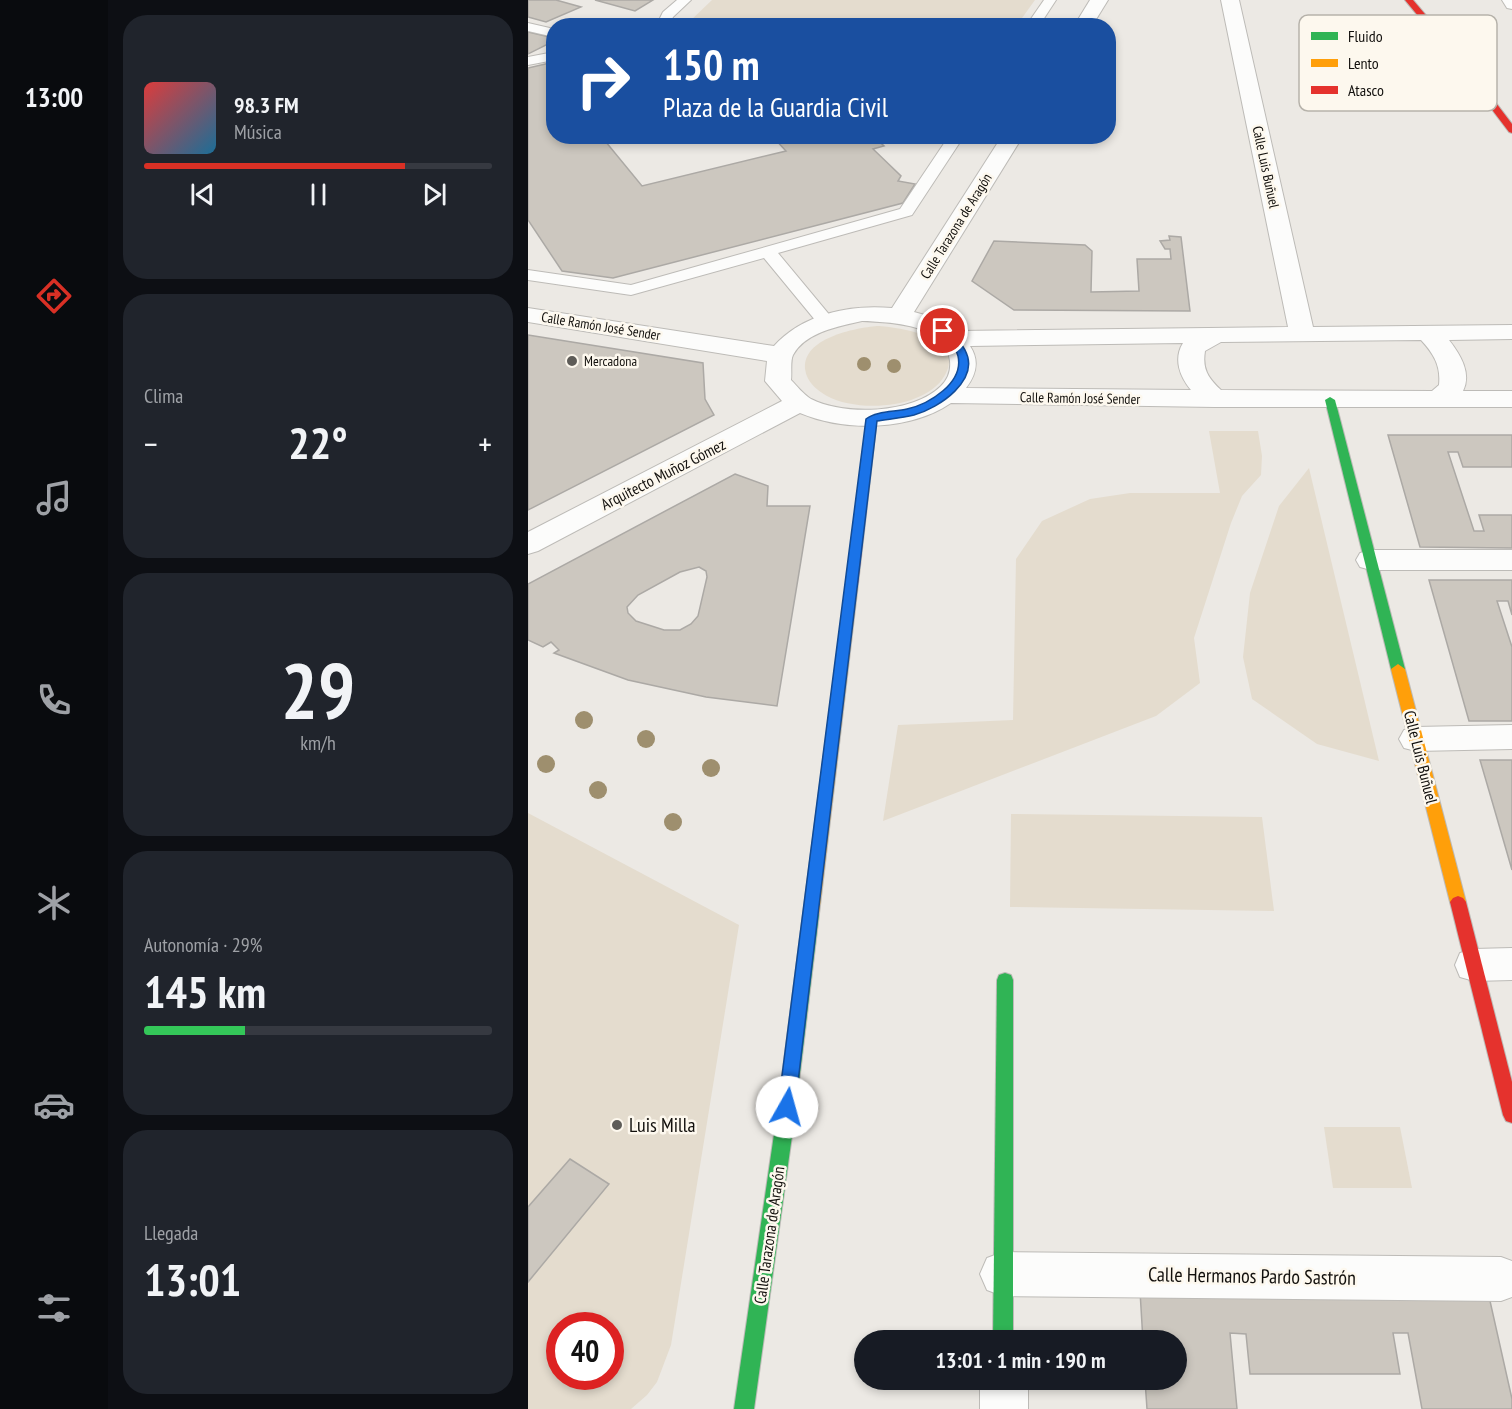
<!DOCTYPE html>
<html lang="es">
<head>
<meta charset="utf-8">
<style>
	:root { --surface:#171b24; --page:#20242c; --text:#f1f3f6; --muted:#9ea1a6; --line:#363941; --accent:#d93025 }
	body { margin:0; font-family:"PT Sans Narrow",sans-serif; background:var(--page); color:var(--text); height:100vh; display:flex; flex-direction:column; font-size:22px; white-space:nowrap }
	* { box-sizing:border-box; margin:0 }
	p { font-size:20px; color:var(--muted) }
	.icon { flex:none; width:33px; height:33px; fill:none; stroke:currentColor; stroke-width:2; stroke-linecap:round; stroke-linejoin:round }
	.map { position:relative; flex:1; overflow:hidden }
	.side { display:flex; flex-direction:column; gap:15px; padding:15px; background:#0d0f14; width:420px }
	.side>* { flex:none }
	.hud { position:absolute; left:18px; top:18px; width:570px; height:126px; border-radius:24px; box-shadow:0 3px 9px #0003; background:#1a4fa0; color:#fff; overflow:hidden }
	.speed { position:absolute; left:18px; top:1312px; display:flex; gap:12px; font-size:30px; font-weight:700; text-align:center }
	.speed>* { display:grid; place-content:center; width:78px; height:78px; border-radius:50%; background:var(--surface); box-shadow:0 3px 9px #0003; line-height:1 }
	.speed .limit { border:9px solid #d22; background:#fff; color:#111 }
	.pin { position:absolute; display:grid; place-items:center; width:51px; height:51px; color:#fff; margin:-26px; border:3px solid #fff; border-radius:50%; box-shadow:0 2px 6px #0007 }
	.me { position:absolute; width:66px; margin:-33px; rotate:7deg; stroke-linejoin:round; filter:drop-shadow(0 0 4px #0008) }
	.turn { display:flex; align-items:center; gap:21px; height:126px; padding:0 18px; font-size:27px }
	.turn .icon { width:78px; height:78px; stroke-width:2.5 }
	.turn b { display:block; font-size:42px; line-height:51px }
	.big { font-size:45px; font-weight:700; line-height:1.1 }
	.side .tile { flex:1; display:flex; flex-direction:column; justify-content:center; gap:9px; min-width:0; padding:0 21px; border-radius:24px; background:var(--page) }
	.side .dial { align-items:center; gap:0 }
	.dial b { font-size:78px; line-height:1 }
	.song { display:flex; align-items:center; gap:18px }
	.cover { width:72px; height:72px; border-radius:9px; background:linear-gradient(135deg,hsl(0 70% 55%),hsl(200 70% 35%)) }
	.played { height:6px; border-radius:3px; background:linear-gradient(90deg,var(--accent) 75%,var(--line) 75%) }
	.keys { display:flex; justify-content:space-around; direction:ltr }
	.heat { display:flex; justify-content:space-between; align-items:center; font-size:33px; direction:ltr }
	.charge { height:9px; border-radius:4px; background:linear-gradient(90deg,#34c759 29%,var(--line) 0) }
	.trip { position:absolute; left:326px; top:1330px; width:333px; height:60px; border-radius:30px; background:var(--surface); box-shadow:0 3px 9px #0003; font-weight:700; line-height:60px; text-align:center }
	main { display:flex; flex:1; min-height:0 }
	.menu { display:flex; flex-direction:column; width:108px; justify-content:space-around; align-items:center; background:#090b0e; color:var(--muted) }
	.menu .icon { width:42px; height:42px }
	.menu .selected { color:var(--accent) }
	.menu b { font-size:27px; color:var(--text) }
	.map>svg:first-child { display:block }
	.green { fill:#e4dcce; fill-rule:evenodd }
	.building { fill:#ccc7bf; stroke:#aca9a5; stroke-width:1.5; fill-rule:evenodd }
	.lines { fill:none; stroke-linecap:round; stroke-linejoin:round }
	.lane-casing { stroke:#bdbbb7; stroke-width:2 }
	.street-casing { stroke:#bdbbb7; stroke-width:2 }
	.fast-casing { stroke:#bdbbb7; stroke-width:2 }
	.slow-casing { stroke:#bdbbb7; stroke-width:2 }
	.jam-casing { stroke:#bdbbb7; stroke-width:2 }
	.lane { fill:#fcfcfb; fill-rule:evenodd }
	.street { fill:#fcfcfb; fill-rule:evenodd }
	.fast { fill:#30b455; fill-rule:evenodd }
	.slow { fill:#ff9f0a; fill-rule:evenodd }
	.jam { fill:#e5322d; fill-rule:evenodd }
	.tree { fill:#9e8f6e }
	.route { fill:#1a73e8; stroke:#114b97; stroke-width:1.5 }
	.poi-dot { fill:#5e5c58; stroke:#fdf8ee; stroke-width:2 }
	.labels { text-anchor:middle; stroke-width:5; stroke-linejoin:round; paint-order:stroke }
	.far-street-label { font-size:14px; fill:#12100d; stroke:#fdf8ee }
	.far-poi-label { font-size:14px; fill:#12100d; stroke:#fdf8ee; text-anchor:start }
	.street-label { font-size:16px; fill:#12100d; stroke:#fdf8ee }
	.near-poi-label { font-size:20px; fill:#12100d; stroke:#fdf8ee; text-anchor:start }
	.near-street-label { font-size:20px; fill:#12100d; stroke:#fdf8ee }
	.key { fill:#fdf8ee; stroke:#b6b2aa; stroke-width:1.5 }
	.key-label { font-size:16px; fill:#12100d }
</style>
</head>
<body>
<main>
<nav class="menu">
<b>13:00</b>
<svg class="icon selected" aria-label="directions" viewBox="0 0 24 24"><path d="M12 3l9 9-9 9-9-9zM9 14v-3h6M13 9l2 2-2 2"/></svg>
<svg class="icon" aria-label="music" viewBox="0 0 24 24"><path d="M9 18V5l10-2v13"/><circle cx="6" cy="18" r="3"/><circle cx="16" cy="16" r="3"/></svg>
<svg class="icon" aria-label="phone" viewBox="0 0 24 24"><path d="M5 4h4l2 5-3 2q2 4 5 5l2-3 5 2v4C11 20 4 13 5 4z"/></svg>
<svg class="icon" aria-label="climate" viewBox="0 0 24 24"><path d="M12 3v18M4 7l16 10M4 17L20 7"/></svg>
<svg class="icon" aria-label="car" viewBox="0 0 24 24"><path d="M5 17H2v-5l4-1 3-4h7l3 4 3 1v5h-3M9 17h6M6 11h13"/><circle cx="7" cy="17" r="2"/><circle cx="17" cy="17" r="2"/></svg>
<svg class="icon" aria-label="filters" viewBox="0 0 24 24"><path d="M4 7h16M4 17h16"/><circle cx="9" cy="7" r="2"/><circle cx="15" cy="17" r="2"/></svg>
</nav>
<section class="side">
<div class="tile">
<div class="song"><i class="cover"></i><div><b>98.3 FM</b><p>Música</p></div></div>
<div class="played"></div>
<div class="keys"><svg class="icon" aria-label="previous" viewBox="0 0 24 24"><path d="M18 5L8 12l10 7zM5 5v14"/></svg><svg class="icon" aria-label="pause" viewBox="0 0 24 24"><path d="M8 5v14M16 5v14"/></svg><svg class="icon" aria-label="next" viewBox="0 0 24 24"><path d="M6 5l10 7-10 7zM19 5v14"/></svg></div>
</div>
<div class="tile"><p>Clima</p>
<div class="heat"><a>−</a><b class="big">22°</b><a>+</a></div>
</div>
<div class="tile dial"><b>29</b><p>km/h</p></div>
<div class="tile"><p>Autonomía · 29%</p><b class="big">145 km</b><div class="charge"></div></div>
<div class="tile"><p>Llegada</p><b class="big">13:01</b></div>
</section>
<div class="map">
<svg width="984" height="1409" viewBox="0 0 984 1409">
	<rect width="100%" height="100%" fill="#ece9e4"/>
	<g class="green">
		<path d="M184,0H507L489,25L177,26L161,22Z"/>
		<path d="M349,326C372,327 438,337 417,375C398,409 330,413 299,396C289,390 279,383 277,369C274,338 327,328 349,326Z"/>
		<path d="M681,431H730L734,456L733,475L714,496L703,523L666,638L672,683L628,716L355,821L370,725L485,720L488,559L514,521L562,499L602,493H692Z"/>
		<path d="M781,468L851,761L789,744L724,699L715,657L722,593L751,506Z"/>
		<path d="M0,813L211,925L143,1345L129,1382L119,1395L103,1409H0ZM32,1326H82V1377H32Z"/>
		<path d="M483,814L734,817L746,911L482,907Z"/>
		<path d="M796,1127H872L884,1188H805Z"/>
	</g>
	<g class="building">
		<path d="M0,0H28L53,7L18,22L0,17Z"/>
		<path d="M67,0H125L107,11Z"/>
		<path d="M0,32L26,38V41L0,54Z"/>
		<path d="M26,62V136H73L114,186L258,151L244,136H345L356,146L345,149L373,176L370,181L387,184L375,203L85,278L34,271L0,220V68Z"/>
		<path d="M641,236L653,237L662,311L486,310L444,281L466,241L557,245L564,251L563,292L611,291L609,259H643L642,249H637L632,241L642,240Z"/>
		<path d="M0,335L175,363L177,399L186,415L0,510Z"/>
		<path d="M860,435H984V467H935L930,452H920L946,531H956L951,515H984V548L892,547Z"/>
		<path d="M207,474L240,486L239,506H282L249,706L178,697L100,680L26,653L31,650L23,642L15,647L0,640V584ZM171,567L178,571L179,577L170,616L163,624L152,630H136L108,621L100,613L99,607L110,595L152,572Z"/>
		<path d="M901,580H984V615L980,601H969L984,647V721H941Z"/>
		<path d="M952,760H984V870L964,801Z"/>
		<path d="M42,1159L81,1184L0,1282V1207Z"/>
		<path d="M612,1291L960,1292L984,1399V1409H894L880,1333H865L872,1374H722L718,1334L702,1333L709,1409H619L617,1380H648V1341H615Z"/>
	</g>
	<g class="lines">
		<defs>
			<g id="lane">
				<path d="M149,0H163L145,17L141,26H128L135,12Z"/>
				<path d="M516,0H528L511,26H498Z"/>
				<path d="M974,0H984V9L979,8Z"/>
				<path d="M0,23L26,29V37L0,31Z"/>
				<path d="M26,52V60L0,65V57Z"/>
				<path d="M421,136H436L384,215L250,253L304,318L307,322L304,326H292L236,258L103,295L0,280V270L103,285L372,209Z"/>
			</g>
			<g id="street">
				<path d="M562,0H580L564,26H546Z"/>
				<path d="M693,0H711L785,327L984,325V339L921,340C932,354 944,373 935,391H984V407H687L423,403C382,431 317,432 272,413L10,551L0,554V532L254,401L237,381L239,361L0,322V308L246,346C275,314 322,304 364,308L474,136H495L386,312L411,319L430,331L760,327ZM334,321C361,322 419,324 422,361C423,371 420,379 413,386C385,414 316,416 283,399C275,394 269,386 263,380C264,373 262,361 265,355C277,332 312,326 334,321ZM893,340C906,354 913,366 911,385L904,391L693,390C680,378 674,369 677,351L693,342ZM655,343C645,359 652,377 663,390L438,388C448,375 452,361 442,346Z"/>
				<path d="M843,550H984V570H843L832,567L828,560L832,553Z"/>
				<path d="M984,725V749L888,751L876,748L871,739L876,730L888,727Z"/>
				<path d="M984,948V980L946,981L932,977L927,965L932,953L946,949Z"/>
				<path d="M475,1252L973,1257L984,1261V1297L973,1301L475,1296L459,1290L452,1274L459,1258Z"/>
				<rect x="452" y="1380" width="48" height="29"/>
			</g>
			<g id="fast">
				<path d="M802,397L807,400L877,669L870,674L863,669L797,400Z"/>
				<path d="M283,908L288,910L291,914L268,1107L226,1409H206L250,1107L275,914L278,910Z"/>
				<path d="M477,973L483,975L485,980V1341H465L469,980L471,975Z"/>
			</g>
			<g id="slow">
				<path d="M324,580L330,584L291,914L288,918L283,920L278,918L275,914L318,584Z"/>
				<path d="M870,664L877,669L938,902L935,906L930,908L925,906L922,902L863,669Z"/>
			</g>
			<g id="jam">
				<path d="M877,0H885L930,53L984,124V133L981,132L924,57Z"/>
				<path d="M344,416L349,419L330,584L324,588L318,584L339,419Z"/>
				<path d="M930,896L935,898L938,902L984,1082V1123L978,1121L975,1115L922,902L925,898Z"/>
			</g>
		</defs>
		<use href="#lane" class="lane-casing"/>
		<use href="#street" class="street-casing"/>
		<use href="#fast" class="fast-casing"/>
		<use href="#slow" class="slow-casing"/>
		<use href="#jam" class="jam-casing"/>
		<use href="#lane" class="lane"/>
		<use href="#street" class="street"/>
		<use href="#fast" class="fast"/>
		<use href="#slow" class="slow"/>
		<use href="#jam" class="jam"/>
	</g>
	<g class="tree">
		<circle cx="336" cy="364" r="7"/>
		<circle cx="366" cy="366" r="7"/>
		<circle cx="56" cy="720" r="9"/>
		<circle cx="118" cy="739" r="9"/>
		<circle cx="18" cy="764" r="9"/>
		<circle cx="183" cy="768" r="9"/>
		<circle cx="70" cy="790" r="9"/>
		<circle cx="145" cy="822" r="9"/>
	</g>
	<path class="route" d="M415,328C426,332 431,340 437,350C453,380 411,408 386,415C374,418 361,419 349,421L267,1107L265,1113L259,1115L253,1113L250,1107L338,419C348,411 367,412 379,409C401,404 436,383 430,356C427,344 417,339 409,331Z"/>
	<g class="poi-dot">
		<circle cx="44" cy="361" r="6"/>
		<circle cx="89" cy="1125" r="6"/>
	</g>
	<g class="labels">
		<g class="far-street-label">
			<text transform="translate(738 167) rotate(78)" y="5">Calle Luis Buñuel</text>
			<text transform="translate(428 226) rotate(-58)" y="5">Calle Tarazona de Aragón</text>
			<text transform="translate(73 326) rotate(9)" y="5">Calle Ramón José Sender</text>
			<text transform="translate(552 398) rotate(1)" y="5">Calle Ramón José Sender</text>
		</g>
		<g class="far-poi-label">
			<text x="56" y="366">Mercadona</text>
		</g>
		<g class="street-label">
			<text transform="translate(135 474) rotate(-27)" y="6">Arquitecto Muñoz Gómez</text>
			<text transform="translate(893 757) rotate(76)" y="6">Calle Luis Buñuel</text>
			<text transform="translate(241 1235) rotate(-82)" y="6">Calle Tarazona de Aragón</text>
		</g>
		<g class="near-poi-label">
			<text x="101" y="1132">Luis Milla</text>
		</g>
		<g class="near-street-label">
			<text transform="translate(724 1276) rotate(1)" y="7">Calle Hermanos Pardo Sastrón</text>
		</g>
	</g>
	<rect x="771" y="15" width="198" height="96" rx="9" class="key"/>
	<rect x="783" y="32" width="27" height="8" fill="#30b455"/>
	<rect x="783" y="59" width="27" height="8" fill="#ff9f0a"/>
	<rect x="783" y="86" width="27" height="8" fill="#e5322d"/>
	<g class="key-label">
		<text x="820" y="42">Fluido</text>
		<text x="820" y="69">Lento</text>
		<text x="820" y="96">Atasco</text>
	</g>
</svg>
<div class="speed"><div class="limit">40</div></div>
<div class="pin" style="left:415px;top:331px;background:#d93025"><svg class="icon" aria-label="arrive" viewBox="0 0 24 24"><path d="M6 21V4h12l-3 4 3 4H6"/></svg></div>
<svg class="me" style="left:259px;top:1107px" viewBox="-20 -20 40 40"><circle r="19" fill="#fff"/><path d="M0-13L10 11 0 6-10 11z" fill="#1a73e8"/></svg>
<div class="trip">13:01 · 1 min · 190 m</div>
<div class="hud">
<div class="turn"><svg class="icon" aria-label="right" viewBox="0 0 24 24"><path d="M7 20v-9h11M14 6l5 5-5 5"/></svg><div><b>150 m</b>Plaza de la Guardia Civil</div></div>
</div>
</div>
</main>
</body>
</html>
